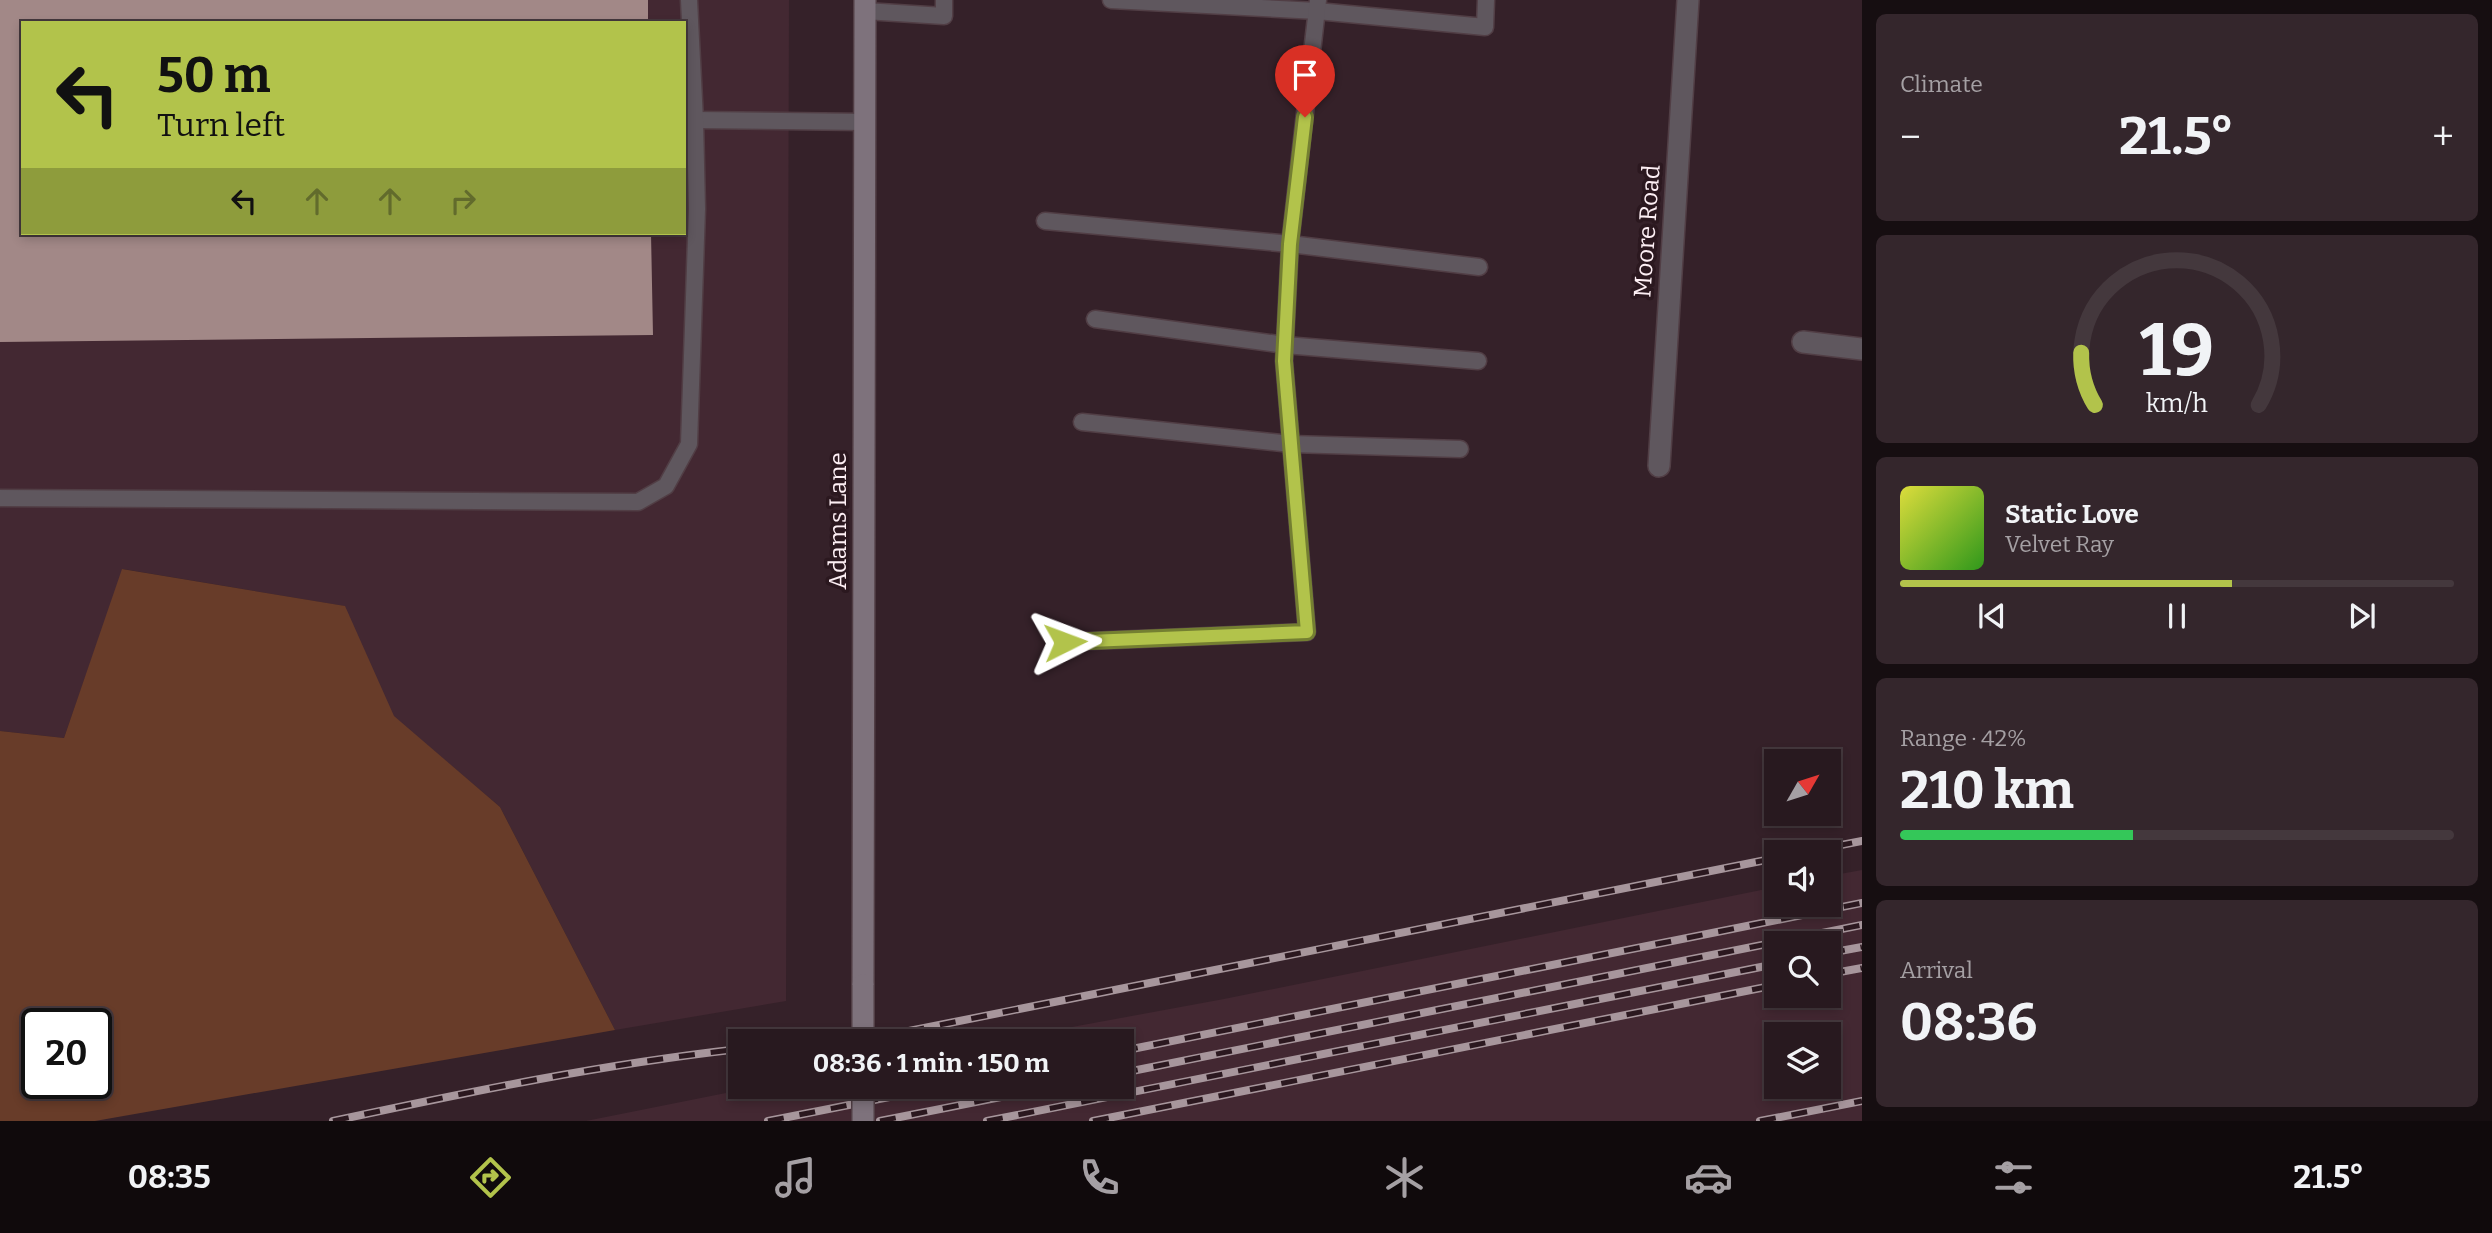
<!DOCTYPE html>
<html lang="en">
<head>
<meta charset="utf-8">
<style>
	:root { --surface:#28191f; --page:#34262c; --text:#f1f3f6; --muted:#a5a0a4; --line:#44383d; --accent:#b2c34b }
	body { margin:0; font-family:Bitter,serif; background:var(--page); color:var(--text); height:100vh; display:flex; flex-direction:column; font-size:26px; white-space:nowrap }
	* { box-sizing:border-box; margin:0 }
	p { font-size:23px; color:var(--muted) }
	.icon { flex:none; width:38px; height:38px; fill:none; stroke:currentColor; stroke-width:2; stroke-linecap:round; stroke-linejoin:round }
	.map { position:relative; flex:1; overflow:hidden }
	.details { display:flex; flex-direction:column; gap:14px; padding:14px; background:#160e11; width:630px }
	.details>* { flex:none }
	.guide { position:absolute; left:21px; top:21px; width:665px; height:214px; border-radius:0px; box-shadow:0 4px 10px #0003,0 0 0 2px var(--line); background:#b2c34b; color:#111; overflow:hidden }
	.needle { width:46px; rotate:51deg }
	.fabs { position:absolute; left:1764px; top:749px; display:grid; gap:14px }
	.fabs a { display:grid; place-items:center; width:77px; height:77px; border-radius:0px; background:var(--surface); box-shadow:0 4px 10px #0003,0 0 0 2px var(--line); font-size:35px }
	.speed { position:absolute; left:21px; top:1008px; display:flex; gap:14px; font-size:35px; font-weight:700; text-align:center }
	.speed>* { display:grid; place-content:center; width:91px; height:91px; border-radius:50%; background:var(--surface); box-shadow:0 4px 10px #0003,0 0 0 2px var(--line); line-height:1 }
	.speed .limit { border:4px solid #111; border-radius:10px; background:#fff; color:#111 }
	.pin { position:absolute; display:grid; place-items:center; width:60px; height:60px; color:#fff; margin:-72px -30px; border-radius:50% 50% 50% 0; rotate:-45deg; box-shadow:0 0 7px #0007 }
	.pin .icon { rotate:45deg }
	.me { position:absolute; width:77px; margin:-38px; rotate:87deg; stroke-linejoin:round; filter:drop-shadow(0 0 5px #0008) }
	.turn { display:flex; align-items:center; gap:24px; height:147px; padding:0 21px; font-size:32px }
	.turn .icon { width:91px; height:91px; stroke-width:2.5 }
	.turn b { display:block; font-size:49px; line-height:60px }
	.lanes { display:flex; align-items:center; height:66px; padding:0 21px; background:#0003; justify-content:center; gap:35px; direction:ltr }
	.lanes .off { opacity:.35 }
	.big { font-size:52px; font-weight:700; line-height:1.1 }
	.details .card { flex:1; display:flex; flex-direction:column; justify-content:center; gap:10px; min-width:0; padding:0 24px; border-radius:10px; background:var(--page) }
	.details .dial { align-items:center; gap:0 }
	.dial svg { height:182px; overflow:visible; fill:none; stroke:var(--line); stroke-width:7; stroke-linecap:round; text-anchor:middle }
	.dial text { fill:var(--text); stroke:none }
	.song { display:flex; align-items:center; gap:21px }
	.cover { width:84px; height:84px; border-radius:10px; background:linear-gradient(135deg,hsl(60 70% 55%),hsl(110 70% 35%)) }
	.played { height:7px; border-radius:4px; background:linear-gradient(90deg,var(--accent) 60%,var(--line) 60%) }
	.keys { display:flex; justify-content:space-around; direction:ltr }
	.heat { display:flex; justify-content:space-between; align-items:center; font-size:38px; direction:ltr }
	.charge { height:10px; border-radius:5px; background:linear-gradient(90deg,#34c759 42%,var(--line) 0) }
	.trip { position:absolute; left:728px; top:1029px; width:406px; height:70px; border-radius:0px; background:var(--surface); box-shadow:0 4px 10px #0003,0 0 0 2px var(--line); font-weight:700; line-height:70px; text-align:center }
	.dock { display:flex; height:112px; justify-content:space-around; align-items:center; background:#100a0c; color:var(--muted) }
	.dock .icon { width:49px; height:49px }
	.dock .on { color:var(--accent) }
	.dock b { font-size:32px; color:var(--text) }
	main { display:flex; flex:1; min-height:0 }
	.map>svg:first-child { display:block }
	.built { fill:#432832; fill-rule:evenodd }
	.green { fill:#683c29; fill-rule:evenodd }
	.building { fill:#a28887 }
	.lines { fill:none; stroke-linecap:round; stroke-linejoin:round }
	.lane-casing { stroke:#513e45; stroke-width:19 }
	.street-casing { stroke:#513e45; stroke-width:24 }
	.secondary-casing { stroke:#513e45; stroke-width:24 }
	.lane { stroke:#5f575e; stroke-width:16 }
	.street { stroke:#5f575e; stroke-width:21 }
	.secondary { stroke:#7e727c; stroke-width:21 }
	.rail-casing { stroke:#a7969c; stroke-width:8 }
	.rail { stroke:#2b181f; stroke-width:5; stroke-dasharray:16; stroke-linecap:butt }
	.secondary-bridge-casing { stroke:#513e45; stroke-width:24; stroke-linecap:butt }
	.secondary-bridge { stroke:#7e727c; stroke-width:21 }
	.route-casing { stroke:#747f31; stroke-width:18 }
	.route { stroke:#b2c34b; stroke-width:12 }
	.labels { text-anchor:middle; stroke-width:7; stroke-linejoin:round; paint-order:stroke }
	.street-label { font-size:24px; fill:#fdeff4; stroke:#2b181f }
</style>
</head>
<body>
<main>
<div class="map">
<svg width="1862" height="1121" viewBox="0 0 1862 1121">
	<rect width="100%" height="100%" fill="#352129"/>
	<g class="built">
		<path d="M0,0H789L786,1001L615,1030L500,807L393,716L344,606L123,569L64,738L0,731ZM23,23H684V233H23Z"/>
		<path d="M1862,870V1121H586L756,1087H1122V1041H996L1224,999L1776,887V905H1829V876ZM1776,943H1829V996H1776ZM1776,1034H1829V1087H1776Z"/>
	</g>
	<path class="green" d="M122,569L345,606L394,716L500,807L615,1030L95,1121H0V731L64,738ZM37,1024H96V1083H37Z"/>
	<path class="building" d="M0,0H648V23H23V233H651L653,335L0,342Z"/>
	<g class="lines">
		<defs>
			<g id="lane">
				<path d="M1111,0L1317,11L1485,27L1486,0"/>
				<path d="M865,11L944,16V0"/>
				<path d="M695,120L865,122"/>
				<path d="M1045,221L1290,244L1479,267"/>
				<path d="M1095,319L1285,345L1478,361"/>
				<path d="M1082,422L1291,444L1460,449"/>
				<path d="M0,498L638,502L666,486L689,444L697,209L695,120L689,0"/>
				<path d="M1065,642L1307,632L1284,361L1290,244L1318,0"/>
			</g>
			<g id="street">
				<path d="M1803,342L1862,349"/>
				<path d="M1659,466L1688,0"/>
			</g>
			<path id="secondary" d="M863,985L865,0"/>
		</defs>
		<use href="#lane" class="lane-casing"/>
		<use href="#street" class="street-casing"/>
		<use href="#secondary" class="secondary-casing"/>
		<use href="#lane" class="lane"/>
		<use href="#street" class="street"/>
		<use href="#secondary" class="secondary"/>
		<defs>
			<g id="rail">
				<path d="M1805,852L1862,841"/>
				<path d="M1829,953L1862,947"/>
				<path d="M1829,974L1862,968"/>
				<path d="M813,1041L909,1031L1776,858"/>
				<path d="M1122,1051L1862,903"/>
				<path d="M1122,1073L1862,925"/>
				<path d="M333,1121C468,1092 603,1064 740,1049"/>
				<path d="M768,1121L940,1087"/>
				<path d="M880,1121L1051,1087"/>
				<path d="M987,1121L1776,964"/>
				<path d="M1093,1121L1776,985"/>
				<path d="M1760,1121L1862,1101"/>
			</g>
		</defs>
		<use href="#rail" class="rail-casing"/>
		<use href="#rail" class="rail"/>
		<defs>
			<g id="secondary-bridge">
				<path d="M863,985V1041"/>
				<path d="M863,1087V1121"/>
			</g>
		</defs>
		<use href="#secondary-bridge" class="secondary-bridge-casing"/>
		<use href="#secondary-bridge" class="secondary-bridge"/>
	</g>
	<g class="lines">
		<defs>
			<path id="route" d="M1065,642L1307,632L1284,361L1290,244L1305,117"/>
		</defs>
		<use href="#route" class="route-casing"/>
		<use href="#route" class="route"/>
	</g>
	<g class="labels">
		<g class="street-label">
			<text transform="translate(1647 231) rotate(-86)" y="8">Moore Road</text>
			<text transform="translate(838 521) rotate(-90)" y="8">Adams Lane</text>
		</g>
	</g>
</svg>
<div class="fabs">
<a><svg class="needle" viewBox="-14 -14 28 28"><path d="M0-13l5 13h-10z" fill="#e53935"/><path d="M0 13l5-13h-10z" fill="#a5a0a4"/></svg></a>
<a><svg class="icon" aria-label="sound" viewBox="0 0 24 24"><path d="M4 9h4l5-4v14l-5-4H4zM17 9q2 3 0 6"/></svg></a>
<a><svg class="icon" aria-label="search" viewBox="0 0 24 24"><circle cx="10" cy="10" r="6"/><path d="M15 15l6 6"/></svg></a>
<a><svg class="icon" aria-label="layers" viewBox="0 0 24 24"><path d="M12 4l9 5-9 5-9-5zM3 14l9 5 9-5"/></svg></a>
</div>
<div class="speed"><div class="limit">20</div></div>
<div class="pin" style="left:1305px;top:117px;background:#d93025"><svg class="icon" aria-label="arrive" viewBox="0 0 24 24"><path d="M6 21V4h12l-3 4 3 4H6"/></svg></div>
<svg class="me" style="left:1065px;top:642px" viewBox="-20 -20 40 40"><path d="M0-17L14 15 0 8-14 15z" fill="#b2c34b" stroke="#fff" stroke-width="4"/></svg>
<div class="trip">08:36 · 1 min · 150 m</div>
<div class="guide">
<div class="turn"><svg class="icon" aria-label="left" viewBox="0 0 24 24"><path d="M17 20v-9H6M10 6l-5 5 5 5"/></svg><div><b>50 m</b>Turn left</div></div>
<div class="lanes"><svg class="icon" aria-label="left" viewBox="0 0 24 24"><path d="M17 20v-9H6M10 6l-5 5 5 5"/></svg><svg class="icon off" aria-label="ahead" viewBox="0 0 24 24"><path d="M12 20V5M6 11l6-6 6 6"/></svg><svg class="icon off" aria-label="ahead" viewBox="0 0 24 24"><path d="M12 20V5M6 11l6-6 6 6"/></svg><svg class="icon off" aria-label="right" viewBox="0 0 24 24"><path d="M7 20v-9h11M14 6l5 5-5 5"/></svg></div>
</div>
</div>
<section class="details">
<div class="card"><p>Climate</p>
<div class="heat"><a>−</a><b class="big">21.5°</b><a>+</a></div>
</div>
<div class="card dial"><svg viewBox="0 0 100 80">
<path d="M14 69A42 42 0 1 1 86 69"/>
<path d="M14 69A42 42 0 0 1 8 46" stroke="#b2c34b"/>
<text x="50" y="56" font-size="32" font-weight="700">19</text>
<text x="50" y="72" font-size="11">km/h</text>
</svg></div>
<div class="card">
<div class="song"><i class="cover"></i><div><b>Static Love</b><p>Velvet Ray</p></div></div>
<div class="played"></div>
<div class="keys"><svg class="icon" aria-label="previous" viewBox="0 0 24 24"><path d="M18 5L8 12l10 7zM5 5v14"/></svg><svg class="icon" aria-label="pause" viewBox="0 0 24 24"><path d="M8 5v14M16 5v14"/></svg><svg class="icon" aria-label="next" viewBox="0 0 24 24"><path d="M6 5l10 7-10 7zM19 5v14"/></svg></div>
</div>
<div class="card"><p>Range · 42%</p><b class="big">210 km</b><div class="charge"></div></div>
<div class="card"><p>Arrival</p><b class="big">08:36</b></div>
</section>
</main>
<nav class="dock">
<b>08:35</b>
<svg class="icon on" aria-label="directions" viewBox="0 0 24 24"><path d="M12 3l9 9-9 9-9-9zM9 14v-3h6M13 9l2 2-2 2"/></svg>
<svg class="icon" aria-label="music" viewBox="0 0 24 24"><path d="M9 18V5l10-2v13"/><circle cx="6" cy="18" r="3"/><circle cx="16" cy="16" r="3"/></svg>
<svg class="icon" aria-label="phone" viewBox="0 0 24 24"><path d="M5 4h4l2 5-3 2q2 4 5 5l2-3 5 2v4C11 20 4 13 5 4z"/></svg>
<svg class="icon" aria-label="climate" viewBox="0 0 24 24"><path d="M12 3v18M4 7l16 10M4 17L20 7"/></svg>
<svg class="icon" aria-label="car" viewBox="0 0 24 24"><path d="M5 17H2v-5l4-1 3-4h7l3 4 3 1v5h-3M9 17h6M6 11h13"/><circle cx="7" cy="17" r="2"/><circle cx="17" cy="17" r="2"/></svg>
<svg class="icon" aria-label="filters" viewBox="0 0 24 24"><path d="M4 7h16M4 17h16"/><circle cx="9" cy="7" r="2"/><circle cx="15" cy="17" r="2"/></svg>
<b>21.5°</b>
</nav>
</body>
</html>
